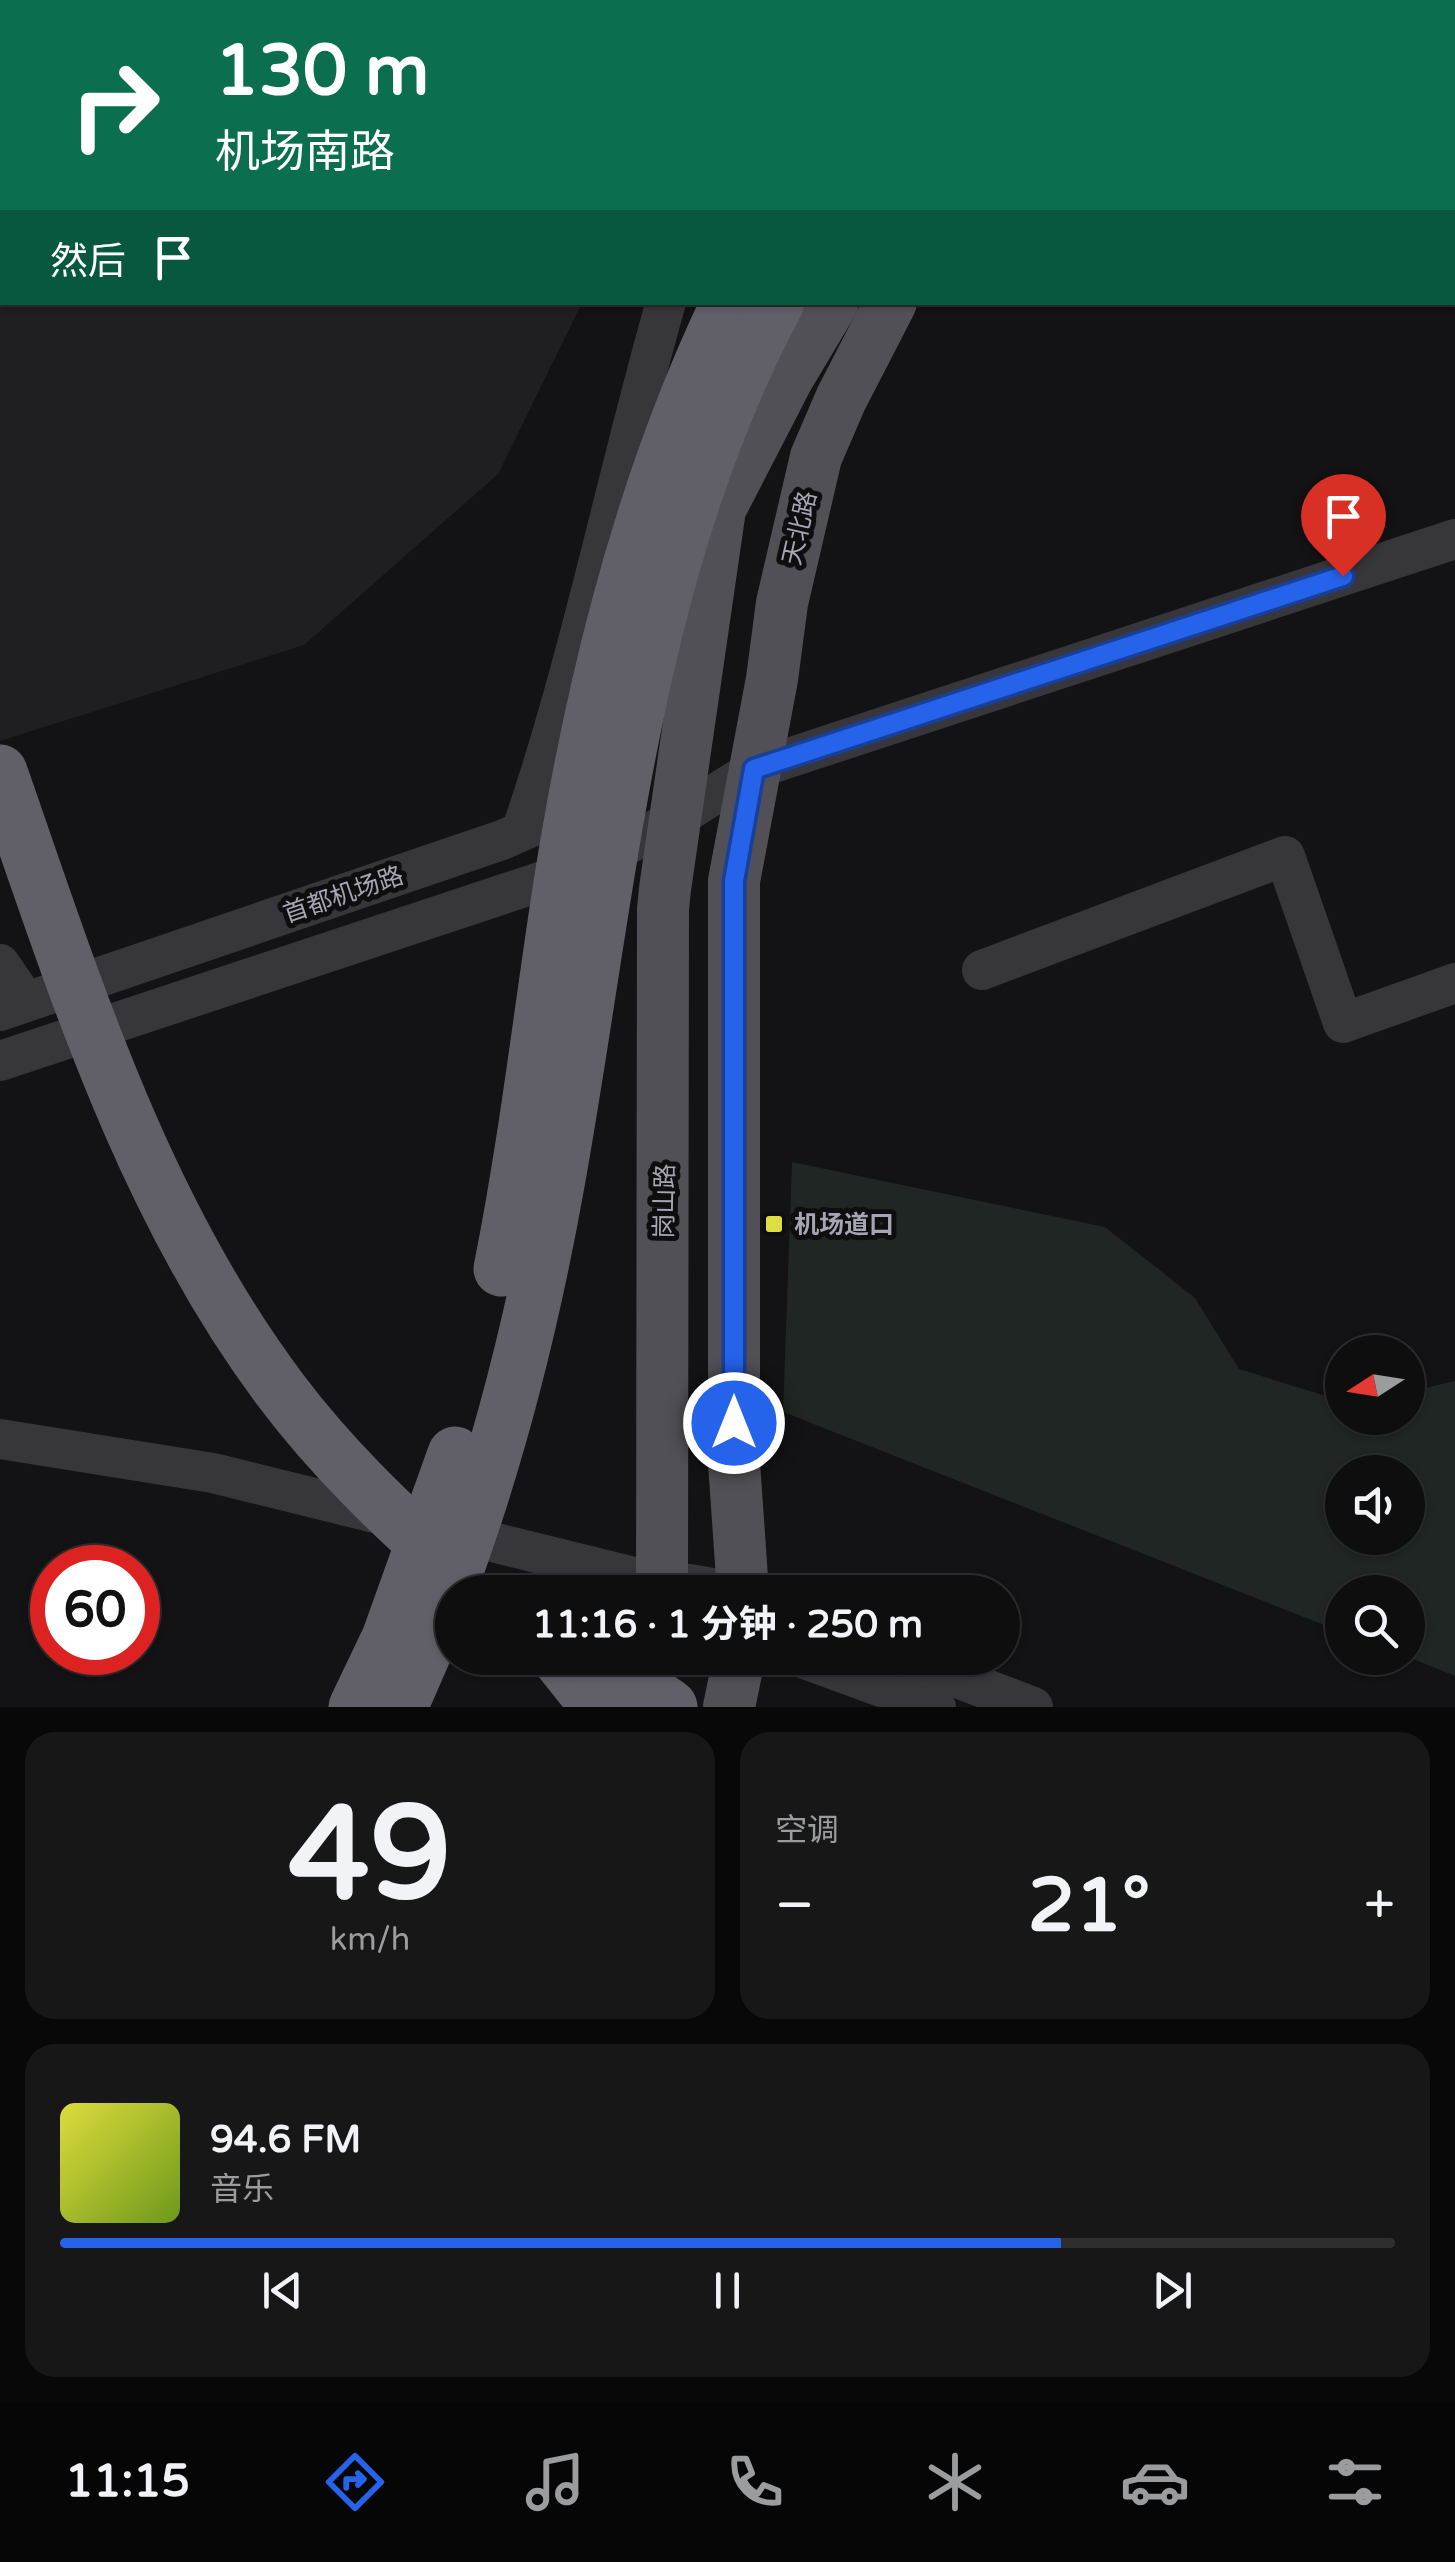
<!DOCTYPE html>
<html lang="zh">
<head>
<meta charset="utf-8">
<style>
	:root { --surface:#0e0e0f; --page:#171718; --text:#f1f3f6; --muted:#9b9c9e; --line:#2e2e2f; --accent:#2563eb }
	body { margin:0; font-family:"Varela Round","Noto Sans SC",sans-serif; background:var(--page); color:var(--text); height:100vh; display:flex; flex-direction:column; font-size:38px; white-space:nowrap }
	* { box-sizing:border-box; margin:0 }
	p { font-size:32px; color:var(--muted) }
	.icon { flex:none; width:55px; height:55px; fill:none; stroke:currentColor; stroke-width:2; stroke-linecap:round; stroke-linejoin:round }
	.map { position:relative; height:1707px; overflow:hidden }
	.sheet { display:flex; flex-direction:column; gap:25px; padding:25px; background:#080808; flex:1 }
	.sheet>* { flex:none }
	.guide { position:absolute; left:0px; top:0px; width:1455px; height:305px; box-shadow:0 2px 8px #0004,0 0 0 2px var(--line); background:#0b6e4f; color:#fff; overflow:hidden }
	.needle { width:65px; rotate:258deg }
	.controls { position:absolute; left:1325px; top:1335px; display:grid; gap:20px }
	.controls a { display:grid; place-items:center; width:100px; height:100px; border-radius:50%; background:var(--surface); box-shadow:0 2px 8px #0004,0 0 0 2px var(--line); font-size:50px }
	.speed { position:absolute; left:30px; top:1545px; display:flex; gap:20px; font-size:50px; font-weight:700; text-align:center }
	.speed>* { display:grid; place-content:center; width:130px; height:130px; border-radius:50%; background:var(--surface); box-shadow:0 2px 8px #0004,0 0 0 2px var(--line); line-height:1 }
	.speed .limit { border:15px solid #d22; background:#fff; color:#111 }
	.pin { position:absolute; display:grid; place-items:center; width:85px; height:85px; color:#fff; margin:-102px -42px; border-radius:50% 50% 50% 0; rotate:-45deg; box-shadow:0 0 10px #0007 }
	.pin .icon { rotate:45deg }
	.me { position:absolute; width:110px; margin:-55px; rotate:0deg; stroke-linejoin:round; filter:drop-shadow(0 0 8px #0008) }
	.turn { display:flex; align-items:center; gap:35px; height:210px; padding:0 50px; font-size:45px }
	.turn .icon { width:130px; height:130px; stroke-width:2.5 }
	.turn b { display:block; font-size:70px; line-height:85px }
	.then { display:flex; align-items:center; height:95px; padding:0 50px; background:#0003; gap:20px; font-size:38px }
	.big { font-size:75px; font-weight:700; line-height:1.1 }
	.sheet .widget { flex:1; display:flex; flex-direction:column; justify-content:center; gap:15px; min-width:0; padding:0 35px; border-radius:30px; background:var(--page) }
	.sheet .dial { align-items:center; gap:0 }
	.dial b { font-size:130px; line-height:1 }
	.song { display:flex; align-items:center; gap:30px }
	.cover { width:120px; height:120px; border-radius:15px; background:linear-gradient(135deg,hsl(60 70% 55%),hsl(80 70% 35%)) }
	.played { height:10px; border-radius:5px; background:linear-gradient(90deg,var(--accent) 75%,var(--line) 75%) }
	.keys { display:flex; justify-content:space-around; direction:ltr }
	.heat { display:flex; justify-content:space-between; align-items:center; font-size:55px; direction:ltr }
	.sheet .tiles { flex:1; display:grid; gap:25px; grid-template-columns:1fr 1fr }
	.widget:last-child { grid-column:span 2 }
	.trip { position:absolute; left:435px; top:1575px; width:585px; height:100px; border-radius:50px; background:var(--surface); box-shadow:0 2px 8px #0004,0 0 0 2px var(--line); font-weight:700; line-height:100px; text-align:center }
	.menu { display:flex; height:160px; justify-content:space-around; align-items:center; background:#060606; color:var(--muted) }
	.menu .icon { width:70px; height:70px }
	.menu .current { color:var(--accent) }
	.menu b { font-size:45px; color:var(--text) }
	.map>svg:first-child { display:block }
	.built { fill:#1f1f21 }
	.green { fill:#1f2623; fill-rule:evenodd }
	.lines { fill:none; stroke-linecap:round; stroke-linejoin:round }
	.minor { stroke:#37363a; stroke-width:40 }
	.major { stroke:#515057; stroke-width:52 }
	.highway { stroke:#616069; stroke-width:55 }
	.highway-bridge { stroke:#616069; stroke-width:55 }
	.route-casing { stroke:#184099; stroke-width:25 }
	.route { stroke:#2563eb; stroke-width:18 }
	.poi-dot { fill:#dedd41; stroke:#0e0e0f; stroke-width:4 }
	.labels { text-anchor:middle; stroke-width:10; stroke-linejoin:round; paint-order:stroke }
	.street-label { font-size:25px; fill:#a6a5b3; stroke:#0e0e0f }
	.poi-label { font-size:25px; font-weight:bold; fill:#a6a5b3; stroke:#0e0e0f; text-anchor:start }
</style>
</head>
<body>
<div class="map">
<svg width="1455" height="1707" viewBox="0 0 1455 1707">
	<rect width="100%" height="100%" fill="#131214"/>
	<path class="built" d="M0,0H730L2,2V302L582,303L498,474L304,645L0,741Z"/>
	<path class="green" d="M792,1162L1105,1227L1195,1298L1239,1369L1342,1401V1418H1408V1392L1455,1381V1676L1408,1657V1592H1342V1632L783,1412ZM1342,1472H1408V1538H1342Z"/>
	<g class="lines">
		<g class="minor">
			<path d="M724,0L727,2"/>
			<path d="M1452,68H1455"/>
			<path d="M522,829C581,657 616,477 666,302"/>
			<path d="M0,964L26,1002"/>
			<path d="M982,970L1285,856L1343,1023L1455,983"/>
			<path d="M0,1011L502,840L593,800"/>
			<path d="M0,1061L588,866L675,819L755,769L1455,539"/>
			<path d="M0,1439L213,1473L662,1584H690L734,1592"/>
			<path d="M802,1658L936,1707"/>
			<path d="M905,1658L1033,1707"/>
		</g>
		<g class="major">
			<path d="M839,2L841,0"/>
			<path d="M1040,2L1042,0"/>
			<path d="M1094,2L1096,0"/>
			<path d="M662,1592L663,909L665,889L720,509L787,379L833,302"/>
			<path d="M743,1592L734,1463V881L772,679L782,603L816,457L841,399L891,302"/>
			<path d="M729,1707L739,1658"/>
		</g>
		<g class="highway">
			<path d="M924,2L926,0"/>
			<path d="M975,2L977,0"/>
			<path d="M559,1658L598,1707"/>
		</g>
		<g class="highway-bridge">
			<path d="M0,772C75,987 143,1208 282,1392C331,1457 389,1513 450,1567"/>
			<path d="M501,1269C524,1154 538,1038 555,923C586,711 636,496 729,302"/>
			<path d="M583,1658L628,1677L670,1707"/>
			<path d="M356,1707L389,1638L455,1454"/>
			<path d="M400,1707C477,1541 526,1359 558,1179C611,882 632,573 777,302"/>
		</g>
	</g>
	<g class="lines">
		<defs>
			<path id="route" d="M734,1423V881L754,769L1343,576"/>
		</defs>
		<use href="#route" class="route-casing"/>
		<use href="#route" class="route"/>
	</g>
	<rect class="poi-dot" x="764" y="1214" width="20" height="20" rx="5"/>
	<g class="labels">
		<g class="street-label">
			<text transform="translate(799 528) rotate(-77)" y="9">天北路</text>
			<text transform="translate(343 894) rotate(-19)" y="9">首都机场路</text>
			<text transform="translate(664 1201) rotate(-89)" y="9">岗山路</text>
		</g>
		<g class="poi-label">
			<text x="794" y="1233">机场道口</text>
		</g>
	</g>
</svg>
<div class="controls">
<a><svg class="needle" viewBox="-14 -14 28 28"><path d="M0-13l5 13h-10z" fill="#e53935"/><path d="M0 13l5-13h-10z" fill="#9b9c9e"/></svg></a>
<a><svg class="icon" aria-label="sound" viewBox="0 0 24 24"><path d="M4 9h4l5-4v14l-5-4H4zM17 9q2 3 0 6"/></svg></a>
<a><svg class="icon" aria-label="search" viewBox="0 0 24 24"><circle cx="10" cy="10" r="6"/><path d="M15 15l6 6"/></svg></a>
</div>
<div class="speed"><div class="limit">60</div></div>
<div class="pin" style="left:1343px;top:576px;background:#d93025"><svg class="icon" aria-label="arrive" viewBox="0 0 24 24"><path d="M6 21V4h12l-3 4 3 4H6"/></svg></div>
<svg class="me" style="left:734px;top:1423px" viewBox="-20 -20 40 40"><circle r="17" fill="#2563eb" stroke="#fff" stroke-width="3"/><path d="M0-11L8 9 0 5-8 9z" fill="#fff"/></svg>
<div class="trip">11:16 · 1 分钟 · 250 m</div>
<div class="guide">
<div class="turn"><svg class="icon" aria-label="right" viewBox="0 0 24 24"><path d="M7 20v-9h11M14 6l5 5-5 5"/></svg><div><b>130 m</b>机场南路</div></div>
<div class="then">然后<svg class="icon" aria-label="arrive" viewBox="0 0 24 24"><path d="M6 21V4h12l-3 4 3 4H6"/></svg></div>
</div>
</div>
<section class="sheet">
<div class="tiles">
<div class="widget dial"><b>49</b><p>km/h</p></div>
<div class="widget"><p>空调</p>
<div class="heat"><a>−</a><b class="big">21°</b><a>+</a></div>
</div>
<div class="widget">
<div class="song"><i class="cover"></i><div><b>94.6 FM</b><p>音乐</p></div></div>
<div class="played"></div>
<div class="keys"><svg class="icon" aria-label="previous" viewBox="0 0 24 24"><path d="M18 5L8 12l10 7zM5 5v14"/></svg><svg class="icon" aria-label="pause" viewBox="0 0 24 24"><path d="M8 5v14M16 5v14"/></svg><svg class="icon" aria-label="next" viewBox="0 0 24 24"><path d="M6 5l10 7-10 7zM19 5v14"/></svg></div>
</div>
</div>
</section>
<nav class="menu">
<b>11:15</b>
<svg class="icon current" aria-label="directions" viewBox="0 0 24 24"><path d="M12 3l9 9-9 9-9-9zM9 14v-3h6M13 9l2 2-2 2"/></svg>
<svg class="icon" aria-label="music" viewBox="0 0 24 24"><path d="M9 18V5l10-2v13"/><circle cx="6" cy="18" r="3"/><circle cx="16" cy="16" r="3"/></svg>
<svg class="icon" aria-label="phone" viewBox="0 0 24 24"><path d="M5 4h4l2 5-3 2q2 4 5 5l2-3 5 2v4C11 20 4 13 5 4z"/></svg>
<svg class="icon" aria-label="climate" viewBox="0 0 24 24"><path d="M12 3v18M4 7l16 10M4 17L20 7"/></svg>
<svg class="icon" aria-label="car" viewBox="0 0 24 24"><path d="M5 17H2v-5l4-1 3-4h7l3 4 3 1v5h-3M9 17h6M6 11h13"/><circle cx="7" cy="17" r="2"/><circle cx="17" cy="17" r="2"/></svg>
<svg class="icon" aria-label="filters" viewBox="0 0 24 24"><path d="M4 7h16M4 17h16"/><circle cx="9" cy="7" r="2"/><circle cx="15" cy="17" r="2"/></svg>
</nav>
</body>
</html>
